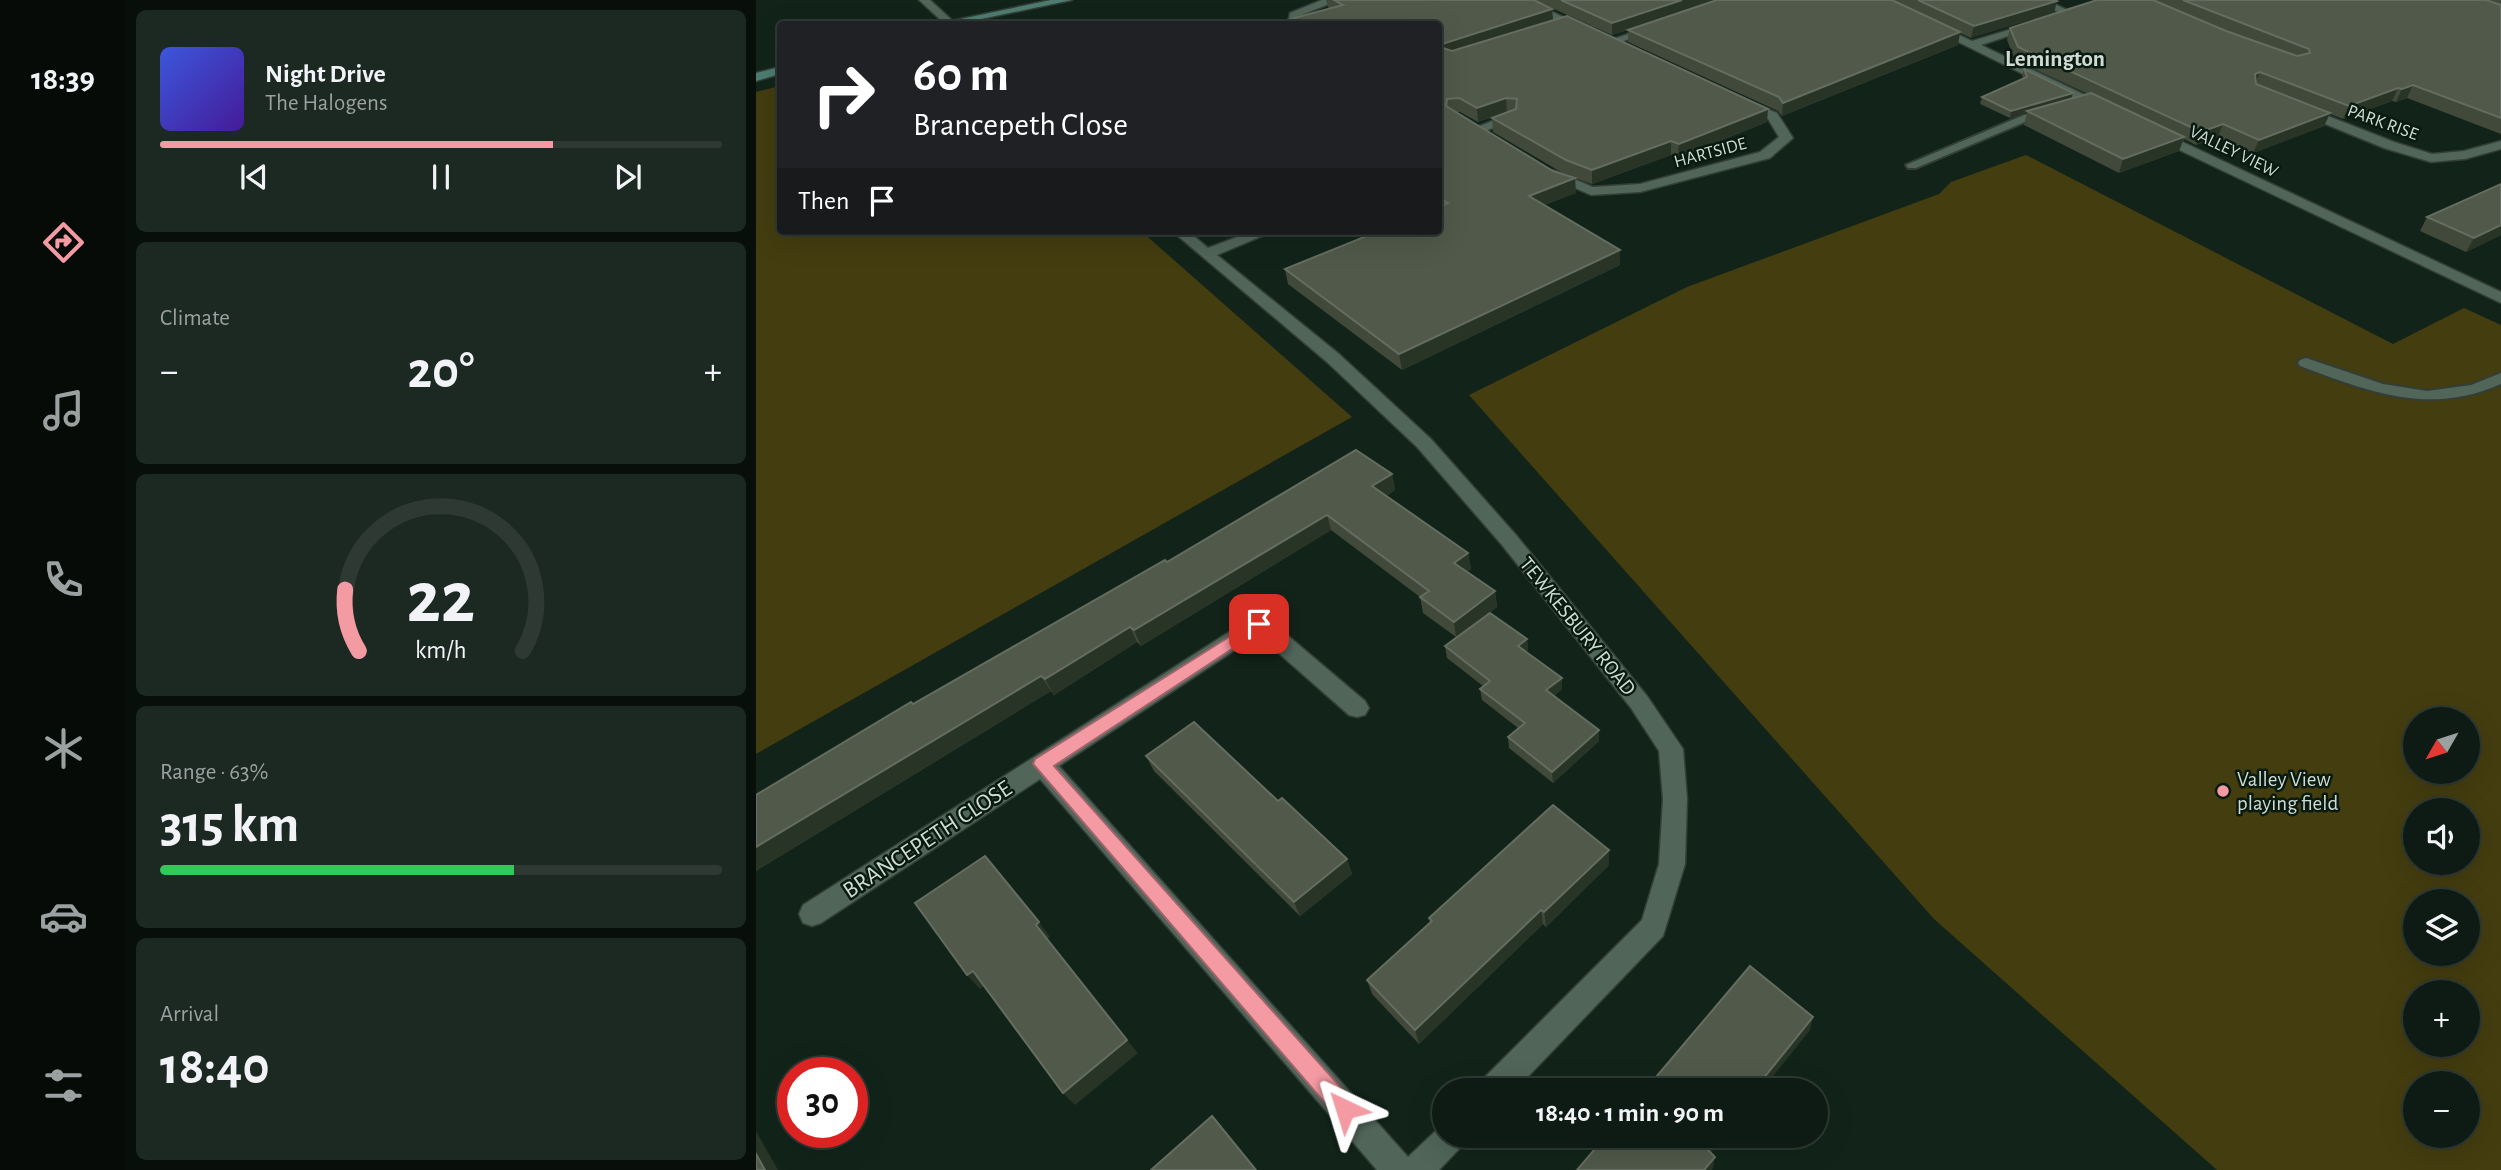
<!DOCTYPE html>
<html lang="en">
<head>
<meta charset="utf-8">
<style>
	:root { --surface:#0e1b14; --page:#1c2822; --text:#f1f3f6; --muted:#9ba1a0; --line:#2e3934; --accent:#f49aa3 }
	body { margin:0; font-family:"Alegreya Sans",sans-serif; background:var(--page); color:var(--text); height:100vh; display:flex; flex-direction:column; font-size:26px; white-space:nowrap }
	* { box-sizing:border-box; margin:0 }
	p { font-size:23px; color:var(--muted) }
	.icon { flex:none; width:38px; height:38px; fill:none; stroke:currentColor; stroke-width:2; stroke-linecap:round; stroke-linejoin:round }
	.map { position:relative; flex:1; overflow:hidden }
	.sheet { display:flex; flex-direction:column; gap:10px; padding:10px; background:#080f0b; width:630px }
	.sheet>* { flex:none }
	.hud { position:absolute; left:21px; top:21px; width:665px; height:214px; border-radius:7px; box-shadow:0 7px 28px #0002,0 0 0 2px var(--line); background:#202124; color:#fff; overflow:hidden }
	.needle { width:46px; rotate:231deg }
	.fabs { position:absolute; left:1647px; top:707px; display:grid; gap:14px }
	.fabs a { display:grid; place-items:center; width:77px; height:77px; border-radius:50%; background:var(--surface); box-shadow:0 7px 28px #0002,0 0 0 2px var(--line); font-size:35px }
	.speed { position:absolute; left:21px; top:1057px; display:flex; gap:14px; font-size:35px; font-weight:700; text-align:center }
	.speed>* { display:grid; place-content:center; width:91px; height:91px; border-radius:50%; background:var(--surface); box-shadow:0 7px 28px #0002,0 0 0 2px var(--line); line-height:1 }
	.speed .limit { border:10px solid #d22; background:#fff; color:#111 }
	.pin { position:absolute; display:grid; place-items:center; width:60px; height:60px; color:#fff; margin:-30px; border-radius:14px; box-shadow:0 4px 10px #0006 }
	.me { position:absolute; width:77px; margin:-38px; rotate:319deg; stroke-linejoin:round; filter:drop-shadow(0 0 5px #0008) }
	.turn { display:flex; align-items:center; gap:24px; height:147px; padding:0 21px; font-size:32px }
	.turn .icon { width:91px; height:91px; stroke-width:2.5 }
	.turn b { display:block; font-size:49px; line-height:60px }
	.then { display:flex; align-items:center; height:66px; padding:0 21px; background:#0003; gap:14px; font-size:26px }
	.big { font-size:52px; font-weight:600; line-height:1.1 }
	.sheet .tile { flex:1; display:flex; flex-direction:column; justify-content:center; gap:10px; min-width:0; padding:0 24px; border-radius:10px; background:var(--page) }
	.sheet .dial { align-items:center; gap:0 }
	.dial svg { height:182px; overflow:visible; fill:none; stroke:var(--line); stroke-width:7; stroke-linecap:round; text-anchor:middle }
	.dial text { fill:var(--text); stroke:none }
	.song { display:flex; align-items:center; gap:21px }
	.cover { width:84px; height:84px; border-radius:10px; background:linear-gradient(135deg,hsl(230 70% 55%),hsl(260 70% 35%)) }
	.played { height:7px; border-radius:4px; background:linear-gradient(90deg,var(--accent) 70%,var(--line) 70%) }
	.keys { display:flex; justify-content:space-around; direction:ltr }
	.heat { display:flex; justify-content:space-between; align-items:center; font-size:38px; direction:ltr }
	.charge { height:10px; border-radius:5px; background:linear-gradient(90deg,#34c759 63%,var(--line) 0) }
	.trip { position:absolute; left:676px; top:1078px; width:396px; height:70px; border-radius:35px; background:var(--surface); box-shadow:0 7px 28px #0002,0 0 0 2px var(--line); font-weight:600; line-height:70px; text-align:center }
	main { display:flex; flex:1; min-height:0 }
	.menu { display:flex; flex-direction:column; width:126px; justify-content:space-around; align-items:center; background:#060b08; color:var(--muted) }
	.menu .icon { width:49px; height:49px }
	.menu .on { color:var(--accent) }
	.menu b { font-size:32px; color:var(--text) }
	.map>svg:first-child { display:block }
	.green { fill:#443d10; fill-rule:evenodd }
	.lines { fill:none; stroke-linecap:round; stroke-linejoin:round }
	.lane-casing { stroke:#333e37; stroke-width:4 }
	.street-casing { stroke:#333e37; stroke-width:3 }
	.secondary-casing { stroke:#333e37; stroke-width:3 }
	.lane { fill:#516559; fill-rule:evenodd }
	.street { fill:#516559; fill-rule:evenodd }
	.secondary { fill:#4e7c70; fill-rule:evenodd }
	.wall { fill:#41493a }
	.shaded-wall { fill:#283426 }
	.building { fill:#50594a; stroke:#646d60; stroke-width:2 }
	.route { fill:#f49aa3; stroke:#9f646a; stroke-width:2 }
	.poi-dot { fill:#f49aa3; stroke:#091a11; stroke-width:2.5 }
	.labels { text-anchor:middle; stroke-width:5; stroke-linejoin:round; paint-order:stroke }
	.far-street-label { font-size:18px; fill:#d0dbd4; stroke:#091a11 }
	.street-label { font-size:21px; fill:#d0dbd4; stroke:#091a11 }
	.poi-label { font-size:21px; fill:#d0dbd4; stroke:#091a11; text-anchor:start }
	.far-district-label { font-size:23px; font-weight:bold; fill:#d0dbd4; stroke:#091a11 }
	.near-street-label { font-size:24px; fill:#d0dbd4; stroke:#091a11 }
</style>
</head>
<body>
<main>
<nav class="menu">
<b>18:39</b>
<svg class="icon on" aria-label="directions" viewBox="0 0 24 24"><path d="M12 3l9 9-9 9-9-9zM9 14v-3h6M13 9l2 2-2 2"/></svg>
<svg class="icon" aria-label="music" viewBox="0 0 24 24"><path d="M9 18V5l10-2v13"/><circle cx="6" cy="18" r="3"/><circle cx="16" cy="16" r="3"/></svg>
<svg class="icon" aria-label="phone" viewBox="0 0 24 24"><path d="M5 4h4l2 5-3 2q2 4 5 5l2-3 5 2v4C11 20 4 13 5 4z"/></svg>
<svg class="icon" aria-label="climate" viewBox="0 0 24 24"><path d="M12 3v18M4 7l16 10M4 17L20 7"/></svg>
<svg class="icon" aria-label="car" viewBox="0 0 24 24"><path d="M5 17H2v-5l4-1 3-4h7l3 4 3 1v5h-3M9 17h6M6 11h13"/><circle cx="7" cy="17" r="2"/><circle cx="17" cy="17" r="2"/></svg>
<svg class="icon" aria-label="filters" viewBox="0 0 24 24"><path d="M4 7h16M4 17h16"/><circle cx="9" cy="7" r="2"/><circle cx="15" cy="17" r="2"/></svg>
</nav>
<section class="sheet">
<div class="tile">
<div class="song"><i class="cover"></i><div><b>Night Drive</b><p>The Halogens</p></div></div>
<div class="played"></div>
<div class="keys"><svg class="icon" aria-label="previous" viewBox="0 0 24 24"><path d="M18 5L8 12l10 7zM5 5v14"/></svg><svg class="icon" aria-label="pause" viewBox="0 0 24 24"><path d="M8 5v14M16 5v14"/></svg><svg class="icon" aria-label="next" viewBox="0 0 24 24"><path d="M6 5l10 7-10 7zM19 5v14"/></svg></div>
</div>
<div class="tile"><p>Climate</p>
<div class="heat"><a>−</a><b class="big">20°</b><a>+</a></div>
</div>
<div class="tile dial"><svg viewBox="0 0 100 80">
<path d="M14 69A42 42 0 1 1 86 69"/>
<path d="M14 69A42 42 0 0 1 8 42" stroke="#f49aa3"/>
<text x="50" y="56" font-size="32" font-weight="700">22</text>
<text x="50" y="72" font-size="11">km/h</text>
</svg></div>
<div class="tile"><p>Range · 63%</p><b class="big">315 km</b><div class="charge"></div></div>
<div class="tile"><p>Arrival</p><b class="big">18:40</b></div>
</section>
<div class="map">
<svg width="1745" height="1170" viewBox="0 0 1745 1170">
	<rect width="100%" height="100%" fill="#12241a"/>
	<g class="green">
		<path d="M24,86V231H385L596,417L0,754V92Z"/>
		<path d="M1270,155L1637,344L1708,308L1745,325V1170H1461L1178,919L713,395L931,287L1183,194L1195,182ZM1659,719H1712V772H1659ZM1659,810H1712V863H1659ZM1659,901H1712V954H1659ZM1659,992H1712V1045H1659ZM1659,1083H1712V1136H1659Z"/>
	</g>
	<g class="lines">
		<defs>
			<g id="lane">
				<path d="M1295,108L1299,109V113L1276,119L1160,168H1152L1150,165L1268,115Z"/>
				<path d="M1550,358L1627,384L1671,391L1715,385L1745,373V384C1673,416 1614,392 1544,366L1542,363L1544,360Z"/>
			</g>
			<g id="street">
				<path d="M163,0H174L198,22L189,24Z"/>
				<path d="M566,0H583L543,16L542,24H532L534,13Z"/>
				<path d="M758,0H772L834,30L824,32Z"/>
				<path d="M1276,0H1290L1320,14L1311,16Z"/>
				<path d="M1276,23L1286,25L1225,45L1352,106V112H1344L1172,27L1182,25L1216,41Z"/>
				<path d="M898,25L904,28L902,30L855,45L849,42Z"/>
				<path d="M987,99L1021,113L1037,138L1014,158L884,192L835,195L787,174L794,170L799,171L837,187L884,184L1004,152L1023,137L1012,119L983,106V100Z"/>
				<path d="M1544,105L1638,142L1676,154L1708,151L1745,141V149L1709,159L1675,162L1628,148L1540,112V106Z"/>
				<path d="M756,113L760,114V120L720,134L714,130Z"/>
				<path d="M1399,129L1745,292V303L1394,136L1393,133Z"/>
				<path d="M416,231H432L452,248L497,231H518L461,255L583,354L675,439L760,535L891,696L927,749L931,799L929,864L907,936L759,1090H723L727,1079L886,920L903,864L907,799L903,751L875,708L746,545L661,447L571,362Z"/>
				<path d="M503,616L511,618L609,701L613,708L609,715L601,717L593,715L502,635L303,766L652,1157L688,1123V1136H709L705,1147L683,1170H621L284,779L65,923L56,926L47,923L43,914L47,905L495,618Z"/>
			</g>
			<g id="secondary">
				<path d="M295,0H316L201,24H181Z"/>
				<path d="M24,67V74L0,81V73Z"/>
			</g>
		</defs>
		<use href="#lane" class="lane-casing"/>
		<use href="#street" class="street-casing"/>
		<use href="#secondary" class="secondary-casing"/>
		<use href="#lane" class="lane"/>
		<use href="#street" class="street"/>
		<use href="#secondary" class="secondary"/>
	</g>
	<g class="wall">
		<path d="M570,0H777L796,9L797,20L1011,122L922,158L915,155L836,184L810,175L737,132L736,118L752,112L722,122L704,112H701L820,193L788,205L864,265L646,370L532,284L529,269L682,231V24L574,9L572,7Z"/>
		<path d="M778,0H1299L1215,38L1204,33L1202,45L1026,116L1022,111L872,42V30L856,35Z"/>
		<path d="M1341,0H1745V134L1651,98L1640,102L1636,101L1587,119L1574,114L1568,126L1497,153L1462,137L1440,145L1428,139L1423,151L1363,173L1268,125L1271,113L1254,118L1224,104L1226,97L1267,78L1266,76L1268,69L1316,99L1332,94L1259,60L1251,40L1254,28Z"/>
		<path d="M1671,217L1745,235L1710,252L1664,231Z"/>
		<path d="M636,474L639,490L630,496L712,553L715,569L711,571L739,591L741,607L700,637L667,613L664,597L575,530L385,646L381,642L298,695L295,691L0,871V795L157,704L411,562Z"/>
		<path d="M771,639L772,650L770,652L806,689L798,696L843,741L797,783L753,748L752,737L762,728L726,700L724,689L727,686L691,658L689,646Z"/>
		<path d="M390,756L522,801L591,859L596,874L544,916L398,771Z"/>
		<path d="M853,865L790,927L787,924L663,1044L616,994L611,980L674,923L673,918Z"/>
	</g>
	<g class="shaded-wall">
		<path d="M926,0H964L856,35V23Z"/>
		<path d="M1301,1L1298,13L1215,38L1218,26Z"/>
		<path d="M796,9L797,21L687,57L684,47L686,44Z"/>
		<path d="M1204,32L1202,45L1026,116L1027,103Z"/>
		<path d="M1504,72L1499,84V74Z"/>
		<path d="M1657,85L1651,98L1640,102L1646,89Z"/>
		<path d="M1642,88L1636,101L1587,119L1593,106Z"/>
		<path d="M1317,93L1315,100L1271,111V113L1254,118L1255,111Z"/>
		<path d="M750,98L751,112L722,122L721,108Z"/>
		<path d="M1012,109L1011,122L922,158L923,144Z"/>
		<path d="M1574,113L1568,126L1497,153L1503,140Z"/>
		<path d="M1467,124L1462,137L1440,145L1445,132Z"/>
		<path d="M1428,137L1423,151L1363,173L1367,159Z"/>
		<path d="M915,141V155L836,184V170Z"/>
		<path d="M819,178L820,193L774,211L773,196Z"/>
		<path d="M1745,225V235L1710,252L1718,238Z"/>
		<path d="M864,250V265L646,370L643,354Z"/>
		<path d="M636,474L639,490L620,502L616,486Z"/>
		<path d="M571,515L575,530L385,646L378,630Z"/>
		<path d="M712,553L715,569L701,579L698,563Z"/>
		<path d="M739,591L741,607L700,637L698,622Z"/>
		<path d="M374,627L381,642L298,695L289,679Z"/>
		<path d="M771,639L772,650L763,657L762,646Z"/>
		<path d="M285,676L295,691L0,871V847Z"/>
		<path d="M806,678V689L791,702L790,690Z"/>
		<path d="M843,730V741L797,783L796,772Z"/>
		<path d="M853,850V865L790,927L788,912Z"/>
		<path d="M591,859L596,874L544,916L538,902Z"/>
		<path d="M785,910L787,924L663,1044L659,1030Z"/>
		<path d="M283,922L294,937L291,939L280,925Z"/>
		<path d="M217,971L230,984L224,989L211,975Z"/>
		<path d="M1057,1017L1054,1030L1006,1090H998Z"/>
		<path d="M371,1040L382,1053L319,1105L307,1093Z"/>
		<path d="M0,1131L22,1170H9L0,1154Z"/>
		<path d="M961,1136H969L949,1160L951,1149Z"/>
		<path d="M959,1157L957,1168L956,1170H948Z"/>
	</g>
	<g class="building">
		<path d="M578,0H778L796,9L686,44L684,47L696,51L811,16L1012,109L923,144L915,141L836,170L810,160L736,118L760,109L761,99L750,98L721,108L703,98L691,99L690,106L797,171L819,178L773,196L864,250L643,354L529,269L623,231H682V207L692,203L682,198V24H516L587,5Z"/>
		<path d="M805,0H926L856,23Z"/>
		<path d="M961,0H1136L1204,32L1027,103L1023,97L872,30Z"/>
		<path d="M1162,0H1299L1301,1L1218,26Z"/>
		<path d="M1341,0H1397L1470,31L1541,56L1554,53L1553,49L1427,0H1730L1745,5V118L1657,85L1646,89L1642,88L1593,106L1504,72L1499,74L1500,84L1574,113L1503,140L1467,124L1445,132L1262,47L1254,28Z"/>
		<path d="M1268,69L1317,93L1255,111L1226,97L1271,77Z"/>
		<path d="M1335,93L1428,137L1367,159L1271,111Z"/>
		<path d="M1745,184V225L1718,238L1671,217Z"/>
		<path d="M600,450L636,474L616,486L712,553L698,563L739,591L698,622L664,597L673,591L571,515L378,630L374,627L289,679L285,676L0,847V795L155,702L157,704L409,560L411,562Z"/>
		<path d="M734,613L771,639L762,646L806,678L790,690L843,730L796,772L752,737L769,723L724,689L734,681L689,646Z"/>
		<path d="M438,722L522,801L526,798L591,859L538,902L390,756Z"/>
		<path d="M797,805L853,850L788,912L785,910L659,1030L611,980L676,921L673,918Z"/>
		<path d="M229,856L283,922L280,925L371,1040L307,1093L217,971L211,975L159,903Z"/>
		<path d="M994,966L1057,1017L998,1090H889Z"/>
		<path d="M456,1116L500,1170H395Z"/>
		<path d="M850,1136H961L951,1149L959,1157L948,1170H821Z"/>
		<path d="M0,1154L9,1170H0Z"/>
	</g>
	<path class="route" d="M503,618L508,619L511,624L508,628L298,766L597,1101L600,1109L597,1117L589,1121L581,1117L277,764L279,759Z"/>
	<circle class="poi-dot" cx="1467" cy="791" r="7"/>
	<g class="labels">
		<g class="far-street-label">
			<text transform="translate(1627 122) rotate(20)" y="6">PARK RISE</text>
			<text transform="translate(1478 151) rotate(26)" y="6">VALLEY VIEW</text>
			<text transform="translate(954 152) rotate(-15)" y="6">HARTSIDE</text>
		</g>
		<g class="street-label">
			<text transform="translate(822 626) rotate(51)" y="7">TEWKESBURY ROAD</text>
		</g>
		<g class="poi-label">
			<text x="1481" y="786">Valley View<tspan x="1481" dy="24">playing field</tspan></text>
		</g>
		<g class="far-district-label">
			<text x="1299" y="66">Lemington</text>
		</g>
		<g class="near-street-label">
			<text transform="translate(171 839) rotate(-33)" y="8">BRANCEPETH CLOSE</text>
		</g>
	</g>
</svg>
<div class="fabs">
<a><svg class="needle" viewBox="-14 -14 28 28"><path d="M0-13l5 13h-10z" fill="#e53935"/><path d="M0 13l5-13h-10z" fill="#9ba1a0"/></svg></a>
<a><svg class="icon" aria-label="sound" viewBox="0 0 24 24"><path d="M4 9h4l5-4v14l-5-4H4zM17 9q2 3 0 6"/></svg></a>
<a><svg class="icon" aria-label="layers" viewBox="0 0 24 24"><path d="M12 4l9 5-9 5-9-5zM3 14l9 5 9-5"/></svg></a>
<a>+</a>
<a>−</a>
</div>
<div class="speed"><div class="limit">30</div></div>
<div class="pin" style="left:503px;top:624px;background:#d93025"><svg class="icon" aria-label="arrive" viewBox="0 0 24 24"><path d="M6 21V4h12l-3 4 3 4H6"/></svg></div>
<svg class="me" style="left:589px;top:1109px" viewBox="-20 -20 40 40"><path d="M0-17L14 15 0 8-14 15z" fill="#f49aa3" stroke="#fff" stroke-width="4"/></svg>
<div class="trip">18:40 · 1 min · 90 m</div>
<div class="hud">
<div class="turn"><svg class="icon" aria-label="right" viewBox="0 0 24 24"><path d="M7 20v-9h11M14 6l5 5-5 5"/></svg><div><b>60 m</b>Brancepeth Close</div></div>
<div class="then">Then<svg class="icon" aria-label="arrive" viewBox="0 0 24 24"><path d="M6 21V4h12l-3 4 3 4H6"/></svg></div>
</div>
</div>
</main>
</body>
</html>
